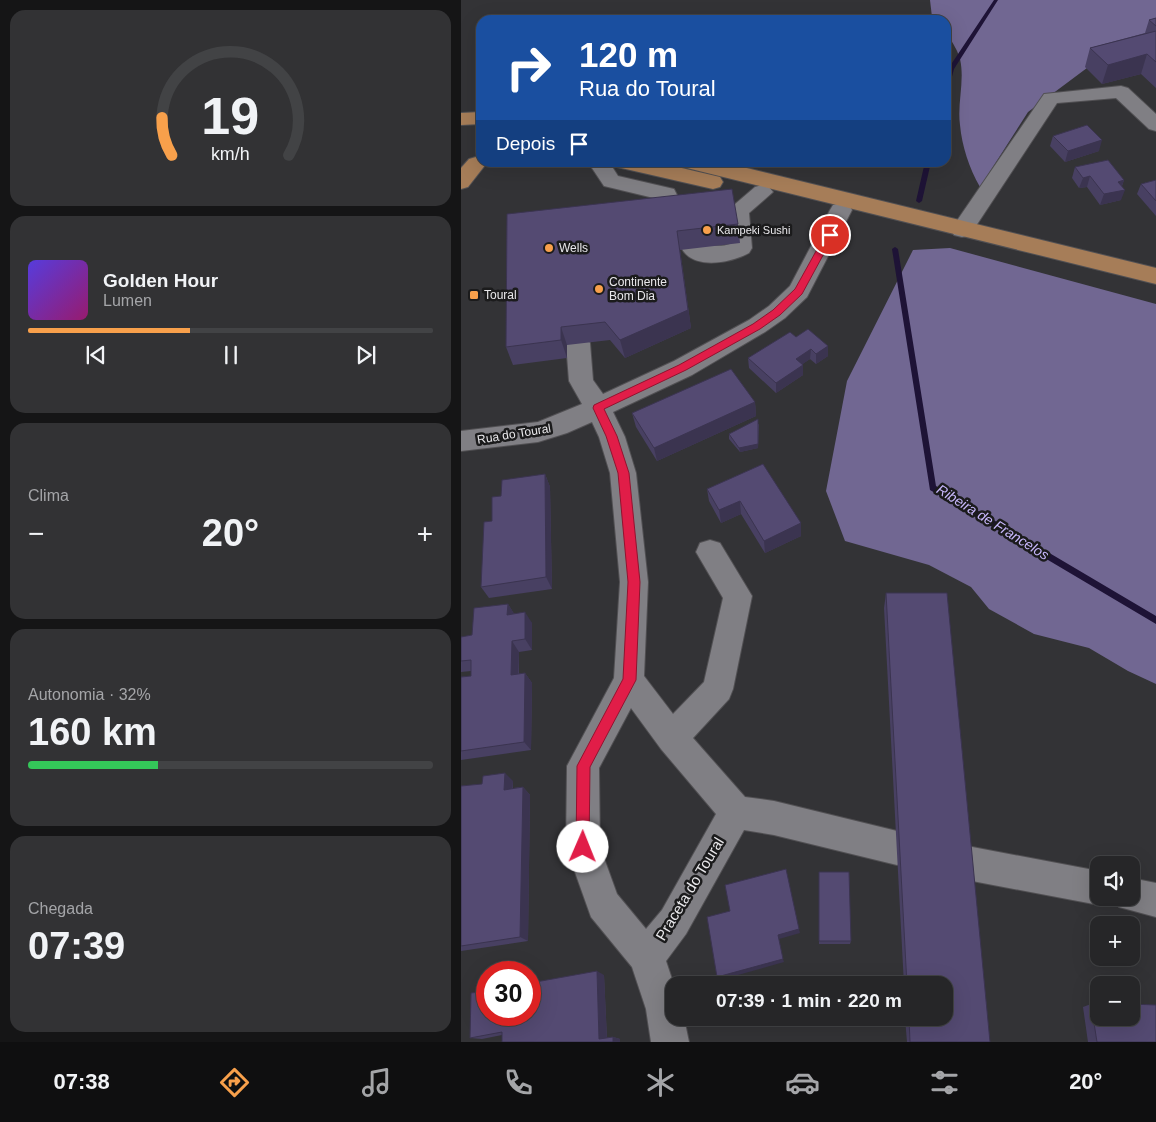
<!DOCTYPE html>
<html lang="pt">
<head>
<meta charset="utf-8">
<style>
	:root { --surface:#262628; --page:#323234; --text:#f1f3f6; --muted:#a4a5a8; --line:#424345; --accent:#f8a04b }
	body { margin:0; font-family:Helvetica,sans-serif; background:var(--page); color:var(--text); height:100vh; display:flex; flex-direction:column; font-size:19px; white-space:nowrap }
	* { box-sizing:border-box; margin:0 }
	p { font-size:16px; color:var(--muted) }
	.icon { flex:none; width:28px; height:28px; fill:none; stroke:currentColor; stroke-width:2; stroke-linecap:round; stroke-linejoin:round }
	.map { position:relative; flex:1; overflow:hidden }
	.details { display:flex; flex-direction:column; gap:10px; padding:10px; background:#151516; width:461px }
	.details>* { flex:none }
	.hud { position:absolute; left:15px; top:15px; width:475px; height:152px; border-radius:15px; box-shadow:0 5px 20px #0002,0 0 0 1px var(--line); background:#1a4fa0; color:#fff; overflow:hidden }
	.fabs { position:absolute; left:629px; top:856px; display:grid; gap:10px }
	.fabs a { display:grid; place-items:center; width:50px; height:50px; border-radius:10px; background:var(--surface); box-shadow:0 5px 20px #0002,0 0 0 1px var(--line); font-size:25px }
	.speed { position:absolute; left:15px; top:961px; display:flex; gap:10px; font-size:25px; font-weight:700; text-align:center }
	.speed>* { display:grid; place-content:center; width:65px; height:65px; border-radius:50%; background:var(--surface); box-shadow:0 5px 20px #0002,0 0 0 1px var(--line); line-height:1 }
	.speed .limit { border:8px solid #d22; background:#fff; color:#111 }
	.pin { position:absolute; display:grid; place-items:center; width:42px; height:42px; color:#fff; margin:-21px; border:2px solid #fff; border-radius:50%; box-shadow:0 1px 5px #0007 }
	.me { position:absolute; width:55px; margin:-28px; rotate:1deg; stroke-linejoin:round; filter:drop-shadow(0 0 4px #0008) }
	.turn { display:flex; align-items:center; gap:18px; height:105px; padding:0 20px; font-size:22px }
	.turn .icon { width:65px; height:65px; stroke-width:2.5 }
	.turn b { display:block; font-size:35px; line-height:42px }
	.then { display:flex; align-items:center; height:48px; padding:0 20px; background:#0003; gap:10px; font-size:19px }
	.big { font-size:38px; font-weight:700; line-height:1.1 }
	.details .card { flex:1; display:flex; flex-direction:column; justify-content:center; gap:8px; min-width:0; padding:0 18px; border-radius:15px; background:var(--page) }
	.details .dial { align-items:center; gap:0 }
	.dial svg { height:130px; overflow:visible; fill:none; stroke:var(--line); stroke-width:7; stroke-linecap:round; text-anchor:middle }
	.dial text { fill:var(--text); stroke:none }
	.song { display:flex; align-items:center; gap:15px }
	.cover { width:60px; height:60px; border-radius:8px; background:linear-gradient(135deg,hsl(250 70% 55%),hsl(320 70% 35%)) }
	.played { height:5px; border-radius:2px; background:linear-gradient(90deg,var(--accent) 40%,var(--line) 40%) }
	.keys { display:flex; justify-content:space-around; direction:ltr }
	.heat { display:flex; justify-content:space-between; align-items:center; font-size:28px; direction:ltr }
	.charge { height:8px; border-radius:4px; background:linear-gradient(90deg,#34c759 32%,var(--line) 0) }
	.trip { position:absolute; left:204px; top:976px; width:288px; height:50px; border-radius:15px; background:var(--surface); box-shadow:0 5px 20px #0002,0 0 0 1px var(--line); font-weight:700; line-height:50px; text-align:center }
	.dock { display:flex; height:80px; justify-content:space-around; align-items:center; background:#0f0f10; color:var(--muted) }
	.dock .icon { width:35px; height:35px }
	.dock .selected { color:var(--accent) }
	.dock b { font-size:22px; color:var(--text) }
	main { display:flex; flex:1; min-height:0 }
	.map>svg:first-child { display:block }
	.forest { fill:#716792 }
	.lines { fill:none; stroke-linecap:round; stroke-linejoin:round }
	.stream { fill:#1e1336; fill-rule:evenodd }
	.minor-casing { stroke:#515053; stroke-width:2 }
	.major-casing { stroke:#515053; stroke-width:2 }
	.minor { fill:#807f84; fill-rule:evenodd }
	.major { fill:#a67d58; fill-rule:evenodd }
	.wall { fill:#484062 }
	.shaded-wall { fill:#3b3450 }
	.building { fill:#544a72; stroke:#3b3450 }
	.route { fill:#e11d48; stroke:#92132f }
	.poi-dot { fill:#f8a04b; stroke:#1b1b1c; stroke-width:2 }
	.labels { text-anchor:middle; stroke-width:5; stroke-linejoin:round; paint-order:stroke }
	.far-poi-label { font-size:11px; fill:#e9e8eb; stroke:#1b1b1c; text-anchor:start }
	.poi-label { font-size:12px; fill:#e9e8eb; stroke:#1b1b1c; text-anchor:start }
	.street-label { font-size:12px; fill:#e9e8eb; stroke:#1b1b1c }
	.water-label { font-size:14px; font-style:italic; fill:#c7b7fb; stroke:#1b1b1c }
	.near-street-label { font-size:15px; fill:#e9e8eb; stroke:#1b1b1c }
</style>
</head>
<body>
<main>
<section class="details">
<div class="card dial"><svg viewBox="0 0 100 80">
<path d="M14 69A42 42 0 1 1 86 69"/>
<path d="M14 69A42 42 0 0 1 8 46" stroke="#f8a04b"/>
<text x="50" y="56" font-size="32" font-weight="700">19</text>
<text x="50" y="72" font-size="11">km/h</text>
</svg></div>
<div class="card">
<div class="song"><i class="cover"></i><div><b>Golden Hour</b><p>Lumen</p></div></div>
<div class="played"></div>
<div class="keys"><svg class="icon" aria-label="previous" viewBox="0 0 24 24"><path d="M18 5L8 12l10 7zM5 5v14"/></svg><svg class="icon" aria-label="pause" viewBox="0 0 24 24"><path d="M8 5v14M16 5v14"/></svg><svg class="icon" aria-label="next" viewBox="0 0 24 24"><path d="M6 5l10 7-10 7zM19 5v14"/></svg></div>
</div>
<div class="card"><p>Clima</p>
<div class="heat"><a>−</a><b class="big">20°</b><a>+</a></div>
</div>
<div class="card"><p>Autonomia · 32%</p><b class="big">160 km</b><div class="charge"></div></div>
<div class="card"><p>Chegada</p><b class="big">07:39</b></div>
</section>
<div class="map">
<svg width="695" height="1042" viewBox="0 0 695 1042">
	<rect width="100%" height="100%" fill="#333336"/>
	<g class="forest">
		<path d="M469,0H695V34L638,59L567,112L519,187C508,168 501,146 499,125C496,103 504,81 499,59C495,44 485,38 485,20H474L471,17Z"/>
		<path d="M489,248L695,304V684L667,671L628,648L573,634L528,609L510,587L468,565L384,541L365,491L386,381L452,250Z"/>
	</g>
	<g class="lines">
		<g class="stream">
			<path d="M533,0H537L493,69L488,88L485,90V78L487,69Z"/>
			<path d="M464,162H470L461,201L458,203L455,201Z"/>
			<path d="M434,247L437,249L475,486L695,616V624L469,490L431,249Z"/>
		</g>
		<defs>
			<g id="minor">
				<path d="M660,86L667,88L695,114V131L688,129L655,98L596,103L509,235L501,237L493,235L490,230L493,225L583,94Z"/>
				<path d="M127,162H148L157,176L213,189L220,203L217,208L209,210L201,208L197,199L143,186Z"/>
				<path d="M301,185L308,187L312,192L288,213L291,248L288,253C270,263 233,270 221,249L224,244C239,239 252,250 269,244L266,211L294,187Z"/>
				<path d="M380,203L388,205L391,210L346,297L324,318L304,332L231,375L152,412L164,437L175,473L187,582L183,676L212,714L243,682L262,598L235,552L239,543L249,540L259,543L291,596L272,689L268,699L232,738L284,797L313,801L436,831L448,836L453,848L448,860L436,865L313,835L283,830L225,934L205,961L213,985L212,1018H223L228,1042H190L185,1009L171,967L130,917L105,847L106,766L153,678L159,582L149,473L138,437L131,422L106,433L77,442L0,451V431L77,422L121,404L108,381L105,343L108,337L117,334L126,337L129,343L132,380L142,394L213,361L288,320L308,306L329,286L369,210L372,205ZM170,708L200,749L255,814L201,910L185,929L156,894L139,847L138,768Z"/>
				<path d="M506,846L638,871V898H651L650,900L638,905L506,880L494,875L489,863L494,851Z"/>
				<path d="M670,878L695,883V917L658,907L654,898H670Z"/>
			</g>
			<g id="major">
				<path d="M20,112V124L0,125V113Z"/>
				<path d="M15,157L25,164L7,187L0,189V168L8,159Z"/>
				<path d="M153,162H195L259,177L262,182L259,187L252,189L156,167Z"/>
				<path d="M220,162H261L695,268V284L230,169L223,167Z"/>
			</g>
		</defs>
		<use href="#minor" class="minor-casing"/>
		<use href="#major" class="major-casing"/>
		<use href="#minor" class="minor"/>
		<use href="#major" class="major"/>
	</g>
	<g class="wall">
		<path d="M695,18V88L680,74L641,84L624,67L629,48L684,33L688,20Z"/>
		<path d="M592,136L638,151L604,162L589,146Z"/>
		<path d="M614,167L663,180L661,186L660,200L639,205L626,187L618,188L611,178Z"/>
		<path d="M695,180V216L676,194L680,184Z"/>
		<path d="M46,214L277,224L279,243L219,250L230,328L164,358L149,340L106,345V358L52,365L45,347Z"/>
		<path d="M335,337L367,356L355,364L349,359L341,364L342,365V375L315,393L288,368L287,358Z"/>
		<path d="M294,402L295,416L196,461L175,427L171,413Z"/>
		<path d="M298,424L297,448L279,452L268,439V434Z"/>
		<path d="M302,464L340,536L304,553L280,514L260,523L248,501L246,489Z"/>
		<path d="M84,474L89,487L91,589L28,598L20,587L31,521L40,496Z"/>
		<path d="M425,593L529,1042H446L444,1018H482V985H443L423,608Z"/>
		<path d="M47,604L53,614L71,623V650L58,652V674L64,673L71,683L70,750L0,760V677L10,676V671L0,672V637L11,635Z"/>
		<path d="M52,781V788L62,787L69,795L67,941L0,951V786Z"/>
		<path d="M358,872L390,941L389,944H358Z"/>
		<path d="M143,975L146,1038L152,1037L159,1039V1042H41V1035L21,1039L9,1038Z"/>
		<path d="M630,1004L695,1042H627L622,1007Z"/>
	</g>
	<g class="shaded-wall">
		<path d="M485,32H489L488,37H485Z"/>
		<path d="M686,54L680,74L641,84L647,65Z"/>
		<path d="M641,140L638,151L604,162L607,151Z"/>
		<path d="M629,176L626,187L618,188L622,178Z"/>
		<path d="M663,180L659,191L664,190L660,200L639,205L643,194L657,182Z"/>
		<path d="M219,250L230,328L164,358L159,340Z"/>
		<path d="M100,327L106,345V358L100,340Z"/>
		<path d="M367,346V356L355,364V354Z"/>
		<path d="M350,349L349,359L335,369V359Z"/>
		<path d="M342,365V375L315,393V383Z"/>
		<path d="M294,402L295,416L196,461L193,448Z"/>
		<path d="M297,419V448L279,452L278,448Z"/>
		<path d="M84,474L89,487L91,589L85,577Z"/>
		<path d="M279,501L280,514L260,523L258,510Z"/>
		<path d="M340,523V536L304,553L303,541Z"/>
		<path d="M47,604L54,615H46Z"/>
		<path d="M64,612L71,623V650L64,639Z"/>
		<path d="M51,641L58,652L57,685L50,675Z"/>
		<path d="M64,673L71,683L70,750L63,742Z"/>
		<path d="M44,773L52,781L51,797L43,790Z"/>
		<path d="M62,787L69,795L67,941L59,937Z"/>
		<path d="M338,929L339,933L318,939L317,935Z"/>
		<path d="M322,959L323,962L259,980L256,977Z"/>
		<path d="M136,971L143,975L146,1041L138,1039Z"/>
		<path d="M152,1037L159,1039V1042H152Z"/>
	</g>
	<g class="building">
		<path d="M695,18V26L688,20Z"/>
		<path d="M485,24L489,32H485Z"/>
		<path d="M695,31V62L686,54L647,65L629,48Z"/>
		<path d="M626,125L641,140L607,151L592,136Z"/>
		<path d="M647,160L663,180L657,182L664,190L643,194L629,176L622,178L614,167Z"/>
		<path d="M695,180V201L680,184Z"/>
		<path d="M271,189L277,224L216,231L227,310L159,340L144,322L100,327V340L45,347L46,214Z"/>
		<path d="M347,329L367,346L355,354L350,349L335,359L342,365L315,383L287,358L329,332L335,337Z"/>
		<path d="M270,369L294,402L193,448L171,413Z"/>
		<path d="M297,419V444L278,448L268,434Z"/>
		<path d="M302,464L340,523L303,541L279,501L258,510L246,489Z"/>
		<path d="M84,474L85,577L20,587L23,522L31,521V497L40,496L41,480Z"/>
		<path d="M425,593H486L529,1042H449L448,1018H482V985H446Z"/>
		<path d="M47,604L46,615L64,612V639L51,641L50,675L64,673L63,742L0,751V677L10,676V660L0,661V637L11,635L13,608Z"/>
		<path d="M44,773L43,790L62,787L59,937L0,946V786L21,784L22,776Z"/>
		<path d="M325,869L338,929L317,935L322,959L256,977L246,917L269,911L264,885Z"/>
		<path d="M358,872H388L390,941H358Z"/>
		<path d="M136,971L138,1039L152,1037V1042H41V1032L9,1038L10,993L26,991V1015H69V983Z"/>
		<path d="M630,1004H638V1018H670V1004L695,1005V1042H636Z"/>
	</g>
	<path class="route" d="M369,232L373,235L341,294L319,315L299,329L225,370L143,409L156,436L168,473L179,582L175,680L129,767L128,847L126,852L122,854L117,852L115,847L116,766L162,679L167,582L157,473L145,436L132,408L133,405L218,365L292,324L312,310L334,289L364,235Z"/>
	<g class="poi-dot">
		<circle cx="246" cy="230" r="5"/>
		<circle cx="88" cy="248" r="5"/>
		<circle cx="138" cy="289" r="5"/>
		<rect x="8" y="290" width="10" height="10" rx="2.5"/>
	</g>
	<g class="labels">
		<g class="far-poi-label">
			<text x="256" y="234">Kampeki Sushi</text>
		</g>
		<g class="poi-label">
			<text x="98" y="252">Wells</text>
			<text x="148" y="286">Continente<tspan x="148" dy="14">Bom Dia</tspan></text>
			<text x="23" y="299">Toural</text>
		</g>
		<g class="street-label">
			<text transform="translate(53 434) rotate(-9)" y="4">Rua do Toural</text>
		</g>
		<g class="water-label">
			<text transform="translate(532 522) rotate(32)" y="5">Ribeira de Francelos</text>
		</g>
		<g class="near-street-label">
			<text transform="translate(229 889) rotate(-59)" y="5">Praceta do Toural</text>
		</g>
	</g>
</svg>
<div class="fabs">
<a><svg class="icon" aria-label="sound" viewBox="0 0 24 24"><path d="M4 9h4l5-4v14l-5-4H4zM17 9q2 3 0 6"/></svg></a>
<a>+</a>
<a>−</a>
</div>
<div class="speed"><div class="limit">30</div></div>
<div class="pin" style="left:369px;top:235px;background:#d93025"><svg class="icon" aria-label="arrive" viewBox="0 0 24 24"><path d="M6 21V4h12l-3 4 3 4H6"/></svg></div>
<svg class="me" style="left:122px;top:847px" viewBox="-20 -20 40 40"><circle r="19" fill="#fff"/><path d="M0-13L10 11 0 6-10 11z" fill="#e11d48"/></svg>
<div class="trip">07:39 · 1 min · 220 m</div>
<div class="hud">
<div class="turn"><svg class="icon" aria-label="right" viewBox="0 0 24 24"><path d="M7 20v-9h11M14 6l5 5-5 5"/></svg><div><b>120 m</b>Rua do Toural</div></div>
<div class="then">Depois<svg class="icon" aria-label="arrive" viewBox="0 0 24 24"><path d="M6 21V4h12l-3 4 3 4H6"/></svg></div>
</div>
</div>
</main>
<nav class="dock">
<b>07:38</b>
<svg class="icon selected" aria-label="directions" viewBox="0 0 24 24"><path d="M12 3l9 9-9 9-9-9zM9 14v-3h6M13 9l2 2-2 2"/></svg>
<svg class="icon" aria-label="music" viewBox="0 0 24 24"><path d="M9 18V5l10-2v13"/><circle cx="6" cy="18" r="3"/><circle cx="16" cy="16" r="3"/></svg>
<svg class="icon" aria-label="phone" viewBox="0 0 24 24"><path d="M5 4h4l2 5-3 2q2 4 5 5l2-3 5 2v4C11 20 4 13 5 4z"/></svg>
<svg class="icon" aria-label="climate" viewBox="0 0 24 24"><path d="M12 3v18M4 7l16 10M4 17L20 7"/></svg>
<svg class="icon" aria-label="car" viewBox="0 0 24 24"><path d="M5 17H2v-5l4-1 3-4h7l3 4 3 1v5h-3M9 17h6M6 11h13"/><circle cx="7" cy="17" r="2"/><circle cx="17" cy="17" r="2"/></svg>
<svg class="icon" aria-label="filters" viewBox="0 0 24 24"><path d="M4 7h16M4 17h16"/><circle cx="9" cy="7" r="2"/><circle cx="15" cy="17" r="2"/></svg>
<b>20°</b>
</nav>
</body>
</html>
